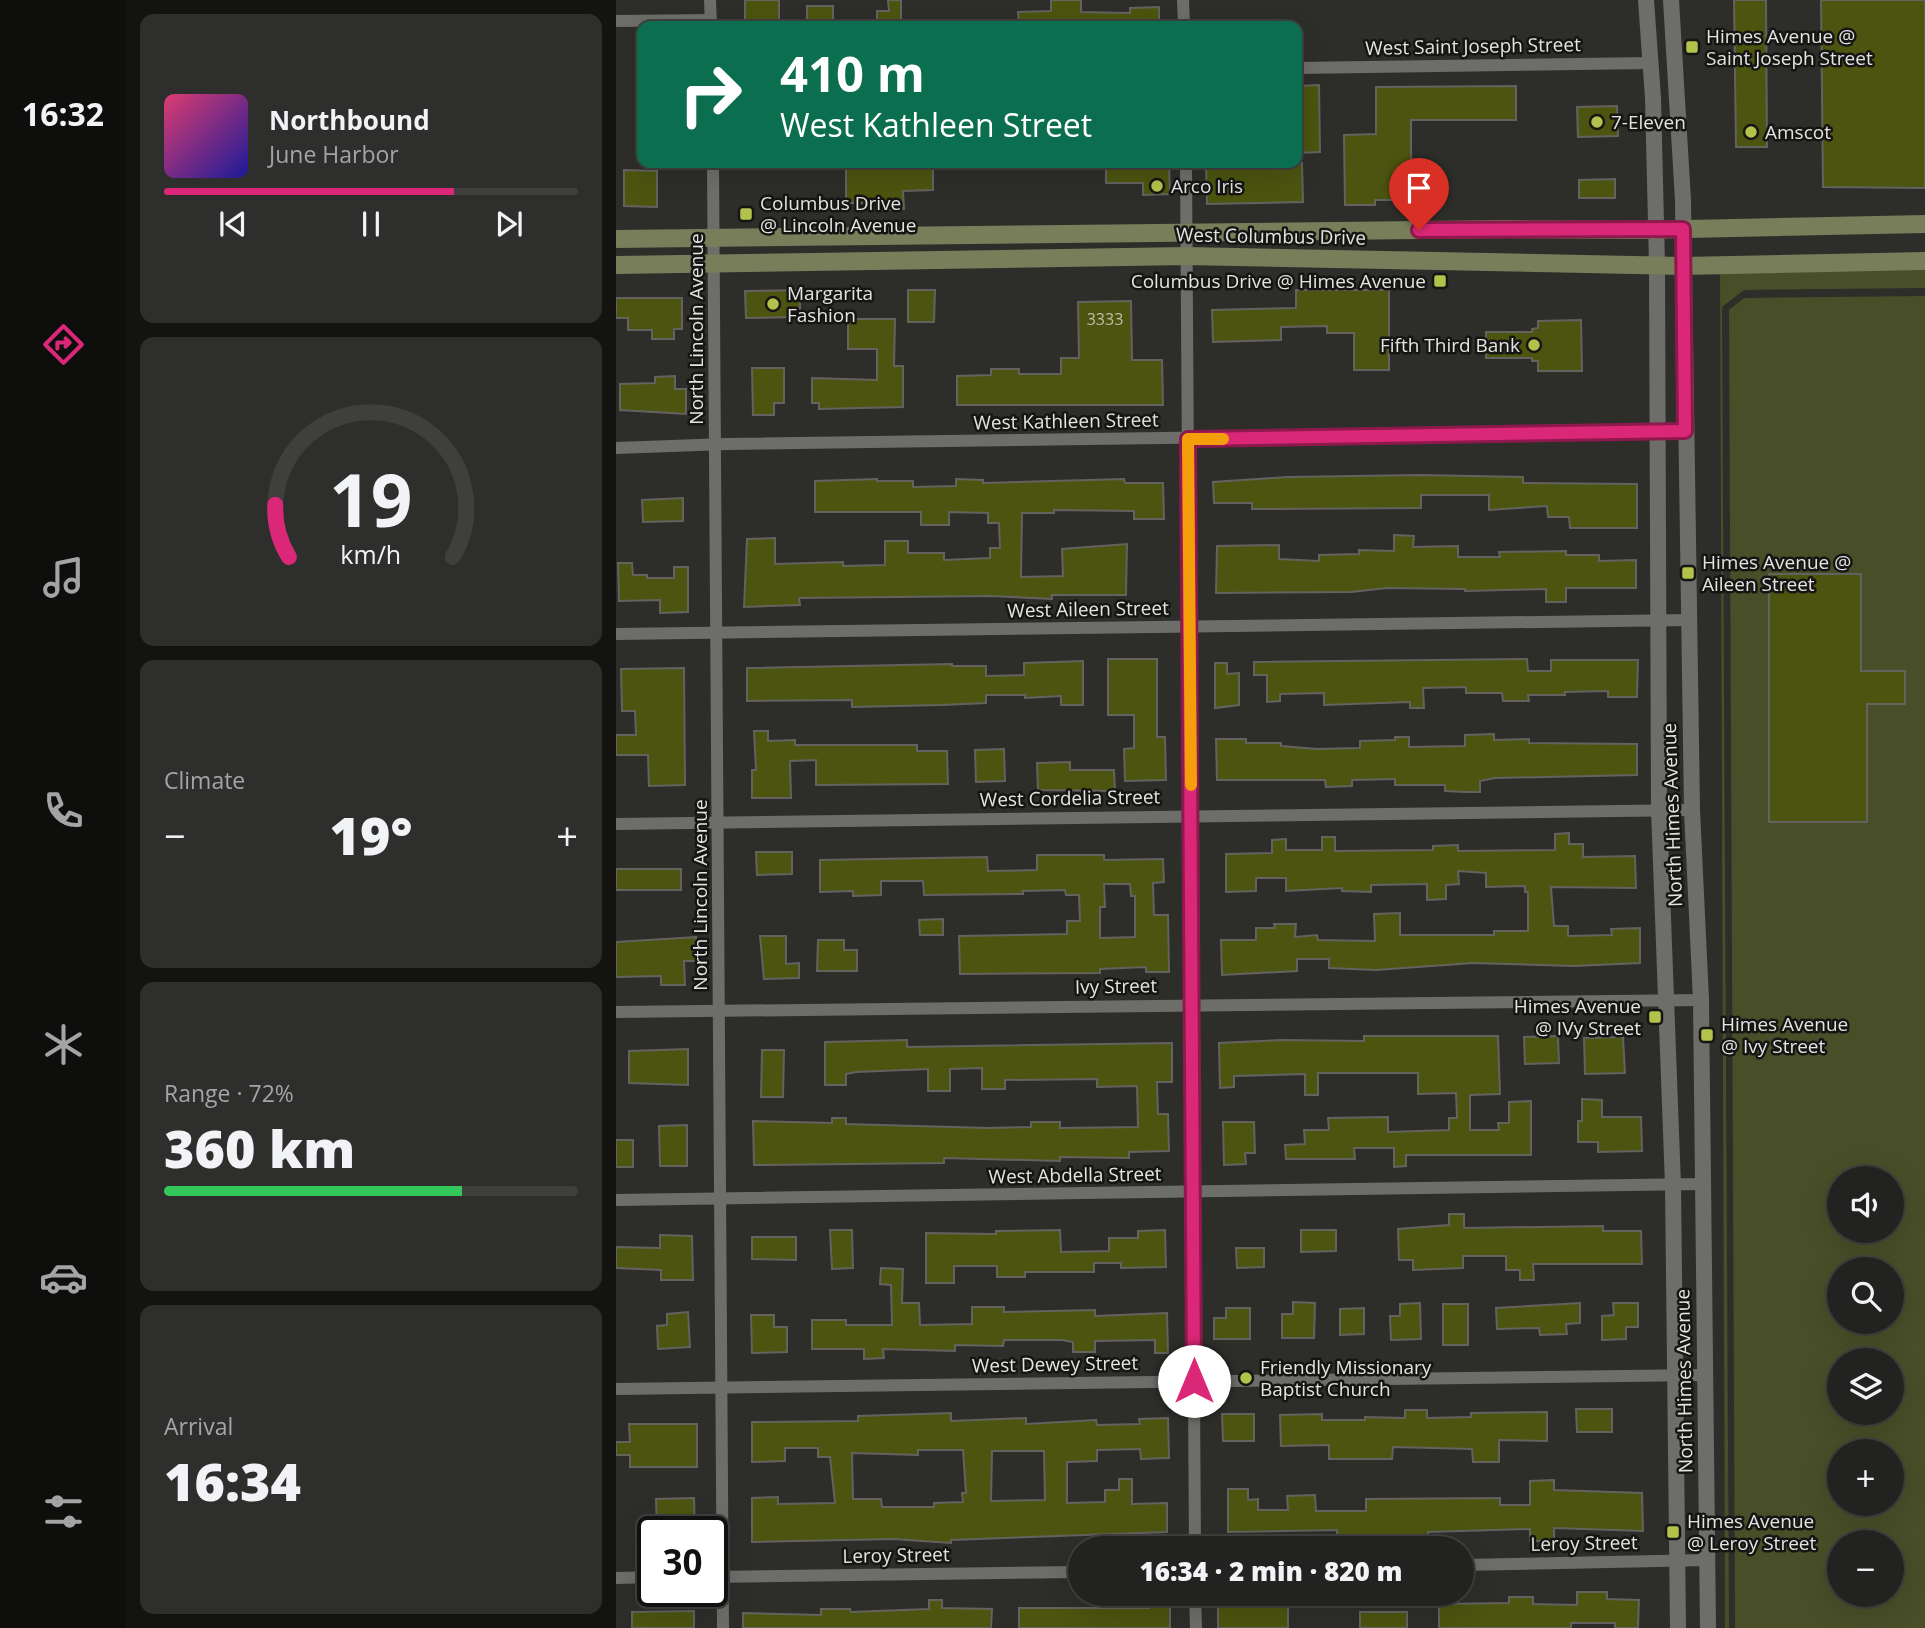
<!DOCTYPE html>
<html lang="en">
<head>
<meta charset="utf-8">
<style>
	:root { --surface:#222220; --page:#2e2f2d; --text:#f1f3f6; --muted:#a2a4a5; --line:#3f3f3e; --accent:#db2777 }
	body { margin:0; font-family:"Open Sans",sans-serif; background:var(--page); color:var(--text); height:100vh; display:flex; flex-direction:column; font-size:26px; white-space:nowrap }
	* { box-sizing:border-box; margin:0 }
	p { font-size:23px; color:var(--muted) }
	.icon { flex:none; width:38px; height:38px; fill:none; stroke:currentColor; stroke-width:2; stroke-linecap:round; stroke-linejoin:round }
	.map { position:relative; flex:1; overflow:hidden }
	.sheet { display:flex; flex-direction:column; gap:14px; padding:14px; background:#131312; width:490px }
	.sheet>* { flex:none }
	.banner { position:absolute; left:21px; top:21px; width:665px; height:147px; border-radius:14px; box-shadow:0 7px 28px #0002,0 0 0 2px var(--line); background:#0b6e4f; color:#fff; overflow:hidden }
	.tools { position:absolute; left:1211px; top:1166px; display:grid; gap:14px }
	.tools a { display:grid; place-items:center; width:77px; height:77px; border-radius:50%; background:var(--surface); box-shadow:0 7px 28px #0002,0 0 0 2px var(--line); font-size:35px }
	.speed { position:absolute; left:21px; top:1516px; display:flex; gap:14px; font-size:35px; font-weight:700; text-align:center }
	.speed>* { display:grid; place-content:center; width:91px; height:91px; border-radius:50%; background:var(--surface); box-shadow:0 7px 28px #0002,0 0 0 2px var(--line); line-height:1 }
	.speed .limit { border:4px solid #111; border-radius:10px; background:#fff; color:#111 }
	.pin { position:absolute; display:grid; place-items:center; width:60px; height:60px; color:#fff; margin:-72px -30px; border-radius:50% 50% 50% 0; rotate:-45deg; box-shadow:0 0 7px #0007 }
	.pin .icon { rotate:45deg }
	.me { position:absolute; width:77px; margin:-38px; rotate:0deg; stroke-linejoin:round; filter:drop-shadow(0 0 5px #0008) }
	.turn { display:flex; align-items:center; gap:24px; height:147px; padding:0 28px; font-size:32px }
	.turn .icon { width:91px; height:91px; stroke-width:2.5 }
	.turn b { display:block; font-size:49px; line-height:60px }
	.big { font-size:52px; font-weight:800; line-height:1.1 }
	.sheet .card { flex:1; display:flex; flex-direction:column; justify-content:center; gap:10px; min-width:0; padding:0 24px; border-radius:14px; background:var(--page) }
	.sheet .dial { align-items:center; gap:0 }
	.dial svg { height:182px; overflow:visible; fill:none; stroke:var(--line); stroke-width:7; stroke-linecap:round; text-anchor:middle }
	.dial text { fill:var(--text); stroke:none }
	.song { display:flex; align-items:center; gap:21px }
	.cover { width:84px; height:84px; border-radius:10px; background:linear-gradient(135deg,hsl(340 70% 55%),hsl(240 70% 35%)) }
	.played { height:7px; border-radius:4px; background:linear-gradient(90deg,var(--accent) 70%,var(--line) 70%) }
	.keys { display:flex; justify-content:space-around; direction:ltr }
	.heat { display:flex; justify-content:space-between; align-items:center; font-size:38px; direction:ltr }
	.charge { height:10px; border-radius:5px; background:linear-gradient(90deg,#34c759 72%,var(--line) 0) }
	.trip { position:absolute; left:452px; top:1536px; width:406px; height:70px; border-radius:35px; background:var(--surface); box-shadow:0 7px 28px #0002,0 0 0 2px var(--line); font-weight:800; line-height:70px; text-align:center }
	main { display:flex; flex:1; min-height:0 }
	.dock { display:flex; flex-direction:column; width:126px; justify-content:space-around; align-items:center; background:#0e0e0d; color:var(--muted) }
	.dock .icon { width:49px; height:49px }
	.dock .on { color:var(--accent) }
	.dock b { font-size:32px; color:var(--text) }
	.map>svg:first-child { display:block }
	.green { fill:#484e28; fill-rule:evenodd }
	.building { fill:#4c540f; stroke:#62635f; stroke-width:2; fill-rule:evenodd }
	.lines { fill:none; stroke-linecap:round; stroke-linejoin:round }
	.minor { stroke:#6d6e6a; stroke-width:12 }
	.tertiary { stroke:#6d6e6a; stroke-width:16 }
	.secondary { stroke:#787d5a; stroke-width:18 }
	.route-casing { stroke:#8e194d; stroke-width:18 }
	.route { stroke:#db2777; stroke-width:12 }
	.slow { stroke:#f59e0b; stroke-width:12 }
	.poi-dot { fill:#b3c24b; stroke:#151514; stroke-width:2.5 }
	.labels { text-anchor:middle; stroke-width:5; stroke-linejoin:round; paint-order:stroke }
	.number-label { font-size:16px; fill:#bdbfac }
	.poi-label { font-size:19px; fill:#e3e3e1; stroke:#151514; text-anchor:start }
	.street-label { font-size:19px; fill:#e3e3e1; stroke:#151514 }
</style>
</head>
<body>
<main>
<nav class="dock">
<b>16:32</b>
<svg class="icon on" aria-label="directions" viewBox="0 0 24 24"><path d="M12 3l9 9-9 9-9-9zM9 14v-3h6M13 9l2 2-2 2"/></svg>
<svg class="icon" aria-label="music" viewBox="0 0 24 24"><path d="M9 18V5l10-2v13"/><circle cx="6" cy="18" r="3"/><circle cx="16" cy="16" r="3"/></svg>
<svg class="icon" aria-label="phone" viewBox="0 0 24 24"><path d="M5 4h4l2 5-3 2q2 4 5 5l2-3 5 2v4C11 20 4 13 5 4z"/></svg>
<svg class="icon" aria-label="climate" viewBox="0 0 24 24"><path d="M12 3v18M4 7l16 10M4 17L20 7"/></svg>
<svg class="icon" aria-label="car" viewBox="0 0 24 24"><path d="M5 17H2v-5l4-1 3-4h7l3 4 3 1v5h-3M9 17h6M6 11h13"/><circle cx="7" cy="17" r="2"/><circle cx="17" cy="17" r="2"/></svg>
<svg class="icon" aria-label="filters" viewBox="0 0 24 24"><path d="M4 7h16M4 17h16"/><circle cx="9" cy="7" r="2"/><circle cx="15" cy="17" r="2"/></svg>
</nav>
<section class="sheet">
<div class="card">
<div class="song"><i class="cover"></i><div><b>Northbound</b><p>June Harbor</p></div></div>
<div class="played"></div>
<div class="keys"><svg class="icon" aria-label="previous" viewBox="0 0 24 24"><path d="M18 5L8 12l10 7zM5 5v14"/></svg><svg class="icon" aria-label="pause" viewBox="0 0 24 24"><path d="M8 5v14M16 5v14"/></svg><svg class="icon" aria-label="next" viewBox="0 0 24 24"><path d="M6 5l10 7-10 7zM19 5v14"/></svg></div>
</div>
<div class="card dial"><svg viewBox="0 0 100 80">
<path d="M14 69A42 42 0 1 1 86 69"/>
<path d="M14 69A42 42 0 0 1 8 46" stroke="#db2777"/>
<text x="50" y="56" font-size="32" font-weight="700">19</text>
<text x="50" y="72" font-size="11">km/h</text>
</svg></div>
<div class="card"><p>Climate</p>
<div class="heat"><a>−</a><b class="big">19°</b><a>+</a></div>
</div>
<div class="card"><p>Range · 72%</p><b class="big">360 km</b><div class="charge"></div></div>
<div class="card"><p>Arrival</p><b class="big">16:34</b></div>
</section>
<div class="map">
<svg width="1309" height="1628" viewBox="0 0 1309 1628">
	<rect width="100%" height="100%" fill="#2d2d2a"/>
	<g class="green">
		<path d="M1309,270V288L1128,290L1106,307L1113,1628H1109L1104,271Z"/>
		<path d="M1309,296V1628H1119L1113,310L1128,298ZM1223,1178H1276V1230H1223ZM1223,1269H1276V1321H1223ZM1223,1360H1276V1412H1223ZM1223,1451H1276V1503H1223ZM1223,1542H1276V1594H1223Z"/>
	</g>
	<g class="building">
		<rect x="129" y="0" width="34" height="26"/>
		<path d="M272,0H285V26H261V11H273Z"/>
		<path d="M435,0H465V12L514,13V8L543,7V26H403L402,12L435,11Z"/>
		<path d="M1118,0H1150L1151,147H1120Z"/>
		<path d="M1205,0H1309V188L1207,187Z"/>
		<rect x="191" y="6" width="26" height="20"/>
		<path d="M703,85L704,152L681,153V86Z"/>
		<path d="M900,86V120H795V200H759V205H729L728,135L760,134V87Z"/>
		<path d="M1001,106L1002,136L962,137L961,107Z"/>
		<path d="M230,163H317V190L287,191L288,209L266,210L265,203H230Z"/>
		<path d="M490,163H553L554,194L527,195V183H490Z"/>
		<path d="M590,163H686L687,202L591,204Z"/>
		<path d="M8,170L41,171V207L8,206Z"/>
		<path d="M999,179V198H963V180Z"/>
		<path d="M184,290V317L130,318L129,291Z"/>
		<path d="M292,290H319L318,322H292Z"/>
		<path d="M680,290H773V370H738V333H711V326L665,327V340L597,342L596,310L680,308Z"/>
		<path d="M0,298H66V329H58V339H36V330H12V318H0Z"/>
		<path d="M515,301L516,360H546L547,405H341V376L375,375V369H403V374H445V358H463L462,302Z"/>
		<path d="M232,319H279L278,366H287V407L203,409V403H196V378L261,380V349H232Z"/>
		<path d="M965,320L966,371H922V361H916V358H870V332H916V329L922,328V321Z"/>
		<path d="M136,368H168V403H158V415H137Z"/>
		<path d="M59,376V389H70V414L4,410V384L39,383V377Z"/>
		<path d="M804,475L907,477V483L1021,484V528H954L953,517H932L931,506L873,510V495H805V508L636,509V503H598L597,482L672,477Z"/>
		<path d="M261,479V481H297V487L340,486V479L367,480V483L508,479L509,483H547L548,519H518V511L438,510V513H406L405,577L447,576L446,549L511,544L510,595H436V599L375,596L183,598L184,605L128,607L131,539L159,538V564L227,562V566L269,565V541H292V553H328V560L374,558V548H384L383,523H372V513L333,512V525H305V512H199V481Z"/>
		<path d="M67,498V521L27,522L26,500Z"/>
		<path d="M778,535L798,536L797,547L842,546V557H884L883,552L950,551V555H983V561L1020,560V588H950V602H930V589L849,591V589L771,588L735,592L600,593L601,546L663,545V559L703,561V555L743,554V550L778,551Z"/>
		<path d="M2,563H16L17,575H31V578H58V567H72V612L44,613V600L3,601Z"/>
		<path d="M1153,574H1245V671H1289V704H1251V822H1153Z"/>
		<path d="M492,659H541V737H549L550,780L509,781L508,749L518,748V715H492Z"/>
		<path d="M911,659L912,671H935V660H1022L1021,697H992V691L949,692V695H912L913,701H887L886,693H850V687L807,688L808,708H794V702L708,705V693L664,694V701L651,702V675H638V662Z"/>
		<path d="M467,661V705H445V696L409,698V695H370V703L326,705L236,707V700L131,701V668L336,664V666H370V676L408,675V663Z"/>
		<path d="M599,663H611V674L623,673V705L599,708Z"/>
		<path d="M68,668L69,785L33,786L32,755H0V735H20L19,711H6L5,669Z"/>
		<path d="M138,731H152V741L179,740V745H301V751H331L332,784L200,785V760L174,761L175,798H136V770H140Z"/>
		<path d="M878,734V740L913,739V743L1021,744V775L879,778L864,781V792H850L829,791V785H779V779L736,780V786L710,787L709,780H601L600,739H630V743H665V746L701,749L744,748V741L779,740V737H793V747L849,746V735Z"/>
		<path d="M388,749L389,781L360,782L359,750Z"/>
		<path d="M454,762V770H498L499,791L422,790L421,763Z"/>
		<path d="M953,833V844H967V857L1019,856L1020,888L935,887L938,926H952V936L996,935L995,929L1024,928V963L958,966L857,963L760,970L713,968V959H681V971L606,975L605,940H640V928H659L658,924H680L679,937L701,935L702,940L759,941L758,914L784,913V935H878V931H912V892H909V886L870,887V873L842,871L843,884L830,885V899L811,900V884L755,885V892L726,891V888L670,891V878H640V891L610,892V854L656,853V840L670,839V850H706V837H719V851L817,850V846L842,845V851L939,850V834Z"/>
		<path d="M140,852H176V874L141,875Z"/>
		<path d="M421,855H488V860L547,859L548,882L537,883L538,915H552L553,972H530V967L484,969V973L344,974L343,936L451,934V921H464L463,895H450L449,890L407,891V894L308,895L307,881H265V895L237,896V891L204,892V860L371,857L372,871L421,870ZM488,884H514L515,896H519V937L484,938V907H489Z"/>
		<rect x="0" y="869" width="65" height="21"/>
		<path d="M327,919V935H304L303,920Z"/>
		<path d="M144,936H170V964L183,963V978L148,979Z"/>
		<path d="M80,937V961H68L69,985H45V976L0,977V942Z"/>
		<path d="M202,940H228V950H241V971H201Z"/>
		<path d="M748,1036H882L884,1094L854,1095V1130H883L882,1123H893V1102L915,1101V1155H790V1166L778,1167V1148H738L739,1159H670L669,1145L689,1144L688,1130H713L712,1118L772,1117V1132L833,1130V1118H841L840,1093L802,1094V1073H702V1095H689V1074L618,1076V1087L604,1088L603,1043L667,1040L748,1041Z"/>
		<path d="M942,1036L943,1063L909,1064L908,1037Z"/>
		<path d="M1007,1037L1009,1073L969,1074L968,1038Z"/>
		<path d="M291,1040V1047L556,1043V1082H541L542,1114H552L553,1151L513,1152V1158L444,1157V1161L328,1158V1163L138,1165L137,1121L216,1123V1118H230V1124L372,1128L415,1127V1122H444V1128L522,1127L521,1086L481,1087V1079L389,1080V1089H366V1068L334,1069V1091H312V1069L240,1072L230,1074V1085H209V1042Z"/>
		<path d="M72,1049V1085L13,1083V1051Z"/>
		<path d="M146,1050H168L167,1097H145Z"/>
		<path d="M966,1099L986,1100V1117H1025L1026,1151L982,1152V1142H962V1121H966Z"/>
		<path d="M607,1122H638L639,1153H629L630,1164L608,1165Z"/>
		<path d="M71,1125V1166H44L43,1126Z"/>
		<rect x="0" y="1140" width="17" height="27"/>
		<path d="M833,1214H848V1228L987,1226V1231H1025L1026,1264H917L918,1280H904V1270H890V1256H847V1268L797,1270V1260H783L782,1229L833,1225Z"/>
		<path d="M214,1230H236L237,1268L216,1269Z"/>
		<path d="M444,1230L445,1252L493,1251V1238H522V1231L549,1230L550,1267L505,1268V1263H478V1272H409V1277H381V1266H338V1283H310V1233L380,1234V1231Z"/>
		<path d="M685,1230H720V1251L685,1252Z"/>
		<path d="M44,1235L76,1236L77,1280H45V1270L0,1268V1247L44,1248Z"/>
		<path d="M136,1237H180V1260L136,1259Z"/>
		<path d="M620,1248H648V1267L621,1268Z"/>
		<path d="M265,1268L287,1269L286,1303H303L304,1325L356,1324V1307H388V1312L479,1310V1316L551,1313L552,1353H539V1340L479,1341V1352H457V1342L446,1340H388L387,1346L339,1345V1351L267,1349L268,1358L248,1359V1349H196V1320H230V1325H276L275,1285L264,1284Z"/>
		<path d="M677,1302L699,1303L698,1338H666V1314H677Z"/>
		<path d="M804,1303L805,1339L775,1340L774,1316H784V1304Z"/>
		<path d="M964,1303V1323L950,1324L951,1334L924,1335L923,1328L881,1329L880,1308Z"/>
		<path d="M997,1303H1022V1327H1010V1339L986,1340V1316L998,1315Z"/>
		<rect x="827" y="1304" width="25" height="41"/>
		<path d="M610,1308H634V1339H598V1318H610Z"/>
		<path d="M748,1308V1334L724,1335V1309Z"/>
		<path d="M72,1312L74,1347L42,1349L41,1326L51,1325V1314Z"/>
		<path d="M135,1315H158V1327H171V1352L136,1353Z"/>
		<path d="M960,1409H996V1432H961Z"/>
		<path d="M789,1410H811V1418L855,1417V1413L931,1412V1441L883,1440V1462H857L856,1449L777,1447L776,1459H713V1445L665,1446L664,1415L706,1414V1420H749V1417L789,1418Z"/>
		<path d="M335,1413V1421L410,1418V1424L480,1420L481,1425L524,1424L523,1419L552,1418L553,1458L525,1459L524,1449L481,1450V1461L451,1462V1503L489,1502V1490H503V1479H516V1504L551,1503V1532L335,1540V1543L277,1539L136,1542V1498L162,1497V1504L219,1503L214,1457H202V1448H169V1461L136,1462V1422L242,1421V1416ZM302,1450H347L350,1493H346L347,1502L318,1503V1507H266L265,1499H237L236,1453L302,1455ZM376,1451H428L429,1500L375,1501Z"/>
		<path d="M606,1414H638V1441H607Z"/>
		<path d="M13,1424H81V1467H14V1455H0V1442H14Z"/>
		<path d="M938,1480V1490L1026,1493L1027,1531L938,1528V1541H914V1529L812,1532V1538L778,1539V1544L751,1545V1538L721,1539V1530L612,1532V1489H632V1500L642,1499V1510H672L671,1496L699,1495L700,1511H750V1499L884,1498V1505H914V1481Z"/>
		<path d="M78,1498L79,1531H41L40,1499Z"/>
		<path d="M961,1592H991V1599L1023,1600L1022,1628H999V1623H955V1628H823V1604L893,1603V1597H917V1604L961,1605Z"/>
		<path d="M313,1600H326V1608L376,1609L375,1628H127V1613L205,1615V1609H234L235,1612L313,1609Z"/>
		<path d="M533,1604H554V1628H403V1608H533Z"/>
		<rect x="602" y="1605" width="70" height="23"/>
		<path d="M78,1611V1628H16V1612Z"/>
		<rect x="744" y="1612" width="47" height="16"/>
	</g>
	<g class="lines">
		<g class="minor">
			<path d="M94,0L95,26"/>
			<path d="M567,0L568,26"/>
			<path d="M0,21L95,20"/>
			<path d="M681,68L1035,63"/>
			<path d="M97,163L107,1628"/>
			<path d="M570,163L579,1549"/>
			<path d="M0,448L110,444L1069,431"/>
			<path d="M0,634L1072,620"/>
			<path d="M0,824L1076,810"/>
			<path d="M0,1012L1085,1000"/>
			<path d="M0,1200L1086,1184"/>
			<path d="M0,1389L1088,1375"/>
			<path d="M845,1565L1091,1560"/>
			<path d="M96,1577L464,1572"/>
			<path d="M0,1578L37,1577"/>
			<path d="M579,1594L580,1628"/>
		</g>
		<g class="tertiary">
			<path d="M1030,0L1037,98L1041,264L1043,810L1057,1185L1062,1628"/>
			<path d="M1055,0L1067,200L1076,810L1085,1000L1092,1628"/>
		</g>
		<g class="secondary">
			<path d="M0,239L890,229L1025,230L1309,224"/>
			<path d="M0,265L571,256L1067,266L1309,261"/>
		</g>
	</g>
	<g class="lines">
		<defs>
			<path id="route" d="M578,1381L572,439L1069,431L1067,229L803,230"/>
		</defs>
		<use href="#route" class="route-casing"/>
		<use href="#route" class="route"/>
		<path class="slow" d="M575,785L572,439H607"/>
	</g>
	<g class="poi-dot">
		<rect x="1069" y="40" width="14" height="14" rx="3.5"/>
		<circle cx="981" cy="122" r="7"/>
		<circle cx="1135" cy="132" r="7"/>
		<circle cx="541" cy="186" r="7"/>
		<rect x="123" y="207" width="14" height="14" rx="3.5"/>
		<rect x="817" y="274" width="14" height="14" rx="3.5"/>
		<circle cx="157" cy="304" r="7"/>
		<circle cx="918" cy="345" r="7"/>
		<rect x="1065" y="566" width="14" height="14" rx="3.5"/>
		<rect x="1032" y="1010" width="14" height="14" rx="3.5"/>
		<rect x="1084" y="1028" width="14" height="14" rx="3.5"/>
		<circle cx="630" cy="1378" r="7"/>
		<rect x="1050" y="1525" width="14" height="14" rx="3.5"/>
	</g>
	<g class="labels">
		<g class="number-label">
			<text x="489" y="325">3333</text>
		</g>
		<g class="poi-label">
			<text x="1090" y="43">Himes Avenue @<tspan x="1090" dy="22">Saint Joseph Street</tspan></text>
			<text x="995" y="129">7-Eleven</text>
			<text x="1149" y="139">Amscot</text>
			<text x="555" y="193">Arco Iris</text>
			<text x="144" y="210">Columbus Drive<tspan x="144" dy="22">@ Lincoln Avenue</tspan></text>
			<text x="810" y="288" text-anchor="end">Columbus Drive @ Himes Avenue</text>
			<text x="171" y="300">Margarita<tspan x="171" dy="22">Fashion</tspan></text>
			<text x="904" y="352" text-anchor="end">Fifth Third Bank</text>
			<text x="1086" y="569">Himes Avenue @<tspan x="1086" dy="22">Aileen Street</tspan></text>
			<text x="1025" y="1013" text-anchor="end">Himes Avenue<tspan x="1025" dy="22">@ IVy Street</tspan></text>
			<text x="1105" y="1031">Himes Avenue<tspan x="1105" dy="22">@ Ivy Street</tspan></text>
			<text x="644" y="1374">Friendly Missionary<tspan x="644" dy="22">Baptist Church</tspan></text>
			<text x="1071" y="1528">Himes Avenue<tspan x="1071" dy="22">@ Leroy Street</tspan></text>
		</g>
		<g class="street-label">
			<text transform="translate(857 46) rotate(-1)" y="7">West Saint Joseph Street</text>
			<text transform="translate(655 236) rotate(1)" y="7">West Columbus Drive</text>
			<text transform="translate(80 329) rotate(-90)" y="7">North Lincoln Avenue</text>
			<text transform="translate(450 421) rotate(-1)" y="7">West Kathleen Street</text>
			<text transform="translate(472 609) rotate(-1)" y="7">West Aileen Street</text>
			<text transform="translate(454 798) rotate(-1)" y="7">West Cordelia Street</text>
			<text transform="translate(1056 815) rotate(-92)" y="7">North Himes Avenue</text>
			<text transform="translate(84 895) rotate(-90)" y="7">North Lincoln Avenue</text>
			<text transform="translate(500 986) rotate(-1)" y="7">Ivy Street</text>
			<text transform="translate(459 1175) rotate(-1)" y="7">West Abdella Street</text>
			<text transform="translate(439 1364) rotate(-1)" y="7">West Dewey Street</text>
			<text transform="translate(1068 1381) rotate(-91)" y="7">North Himes Avenue</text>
			<text transform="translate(968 1543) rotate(-1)" y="7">Leroy Street</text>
			<text transform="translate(280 1555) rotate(-1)" y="7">Leroy Street</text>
		</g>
	</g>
</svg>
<div class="tools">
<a><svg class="icon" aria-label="sound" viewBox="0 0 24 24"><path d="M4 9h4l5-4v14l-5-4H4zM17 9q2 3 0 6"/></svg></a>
<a><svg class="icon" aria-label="search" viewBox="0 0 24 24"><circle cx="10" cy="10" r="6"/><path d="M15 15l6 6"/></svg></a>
<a><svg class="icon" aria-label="layers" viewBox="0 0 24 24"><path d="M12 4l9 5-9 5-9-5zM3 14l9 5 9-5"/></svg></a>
<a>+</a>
<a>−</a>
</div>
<div class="speed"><div class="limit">30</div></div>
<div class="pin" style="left:803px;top:230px;background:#d93025"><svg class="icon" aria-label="arrive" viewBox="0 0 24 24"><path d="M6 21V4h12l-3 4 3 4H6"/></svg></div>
<svg class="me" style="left:578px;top:1381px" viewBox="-20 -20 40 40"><circle r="19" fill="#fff"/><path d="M0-13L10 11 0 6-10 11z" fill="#db2777"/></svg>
<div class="trip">16:34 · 2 min · 820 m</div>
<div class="banner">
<div class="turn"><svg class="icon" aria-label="right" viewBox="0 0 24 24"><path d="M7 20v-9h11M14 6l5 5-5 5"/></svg><div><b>410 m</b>West Kathleen Street</div></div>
</div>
</div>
</main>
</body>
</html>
